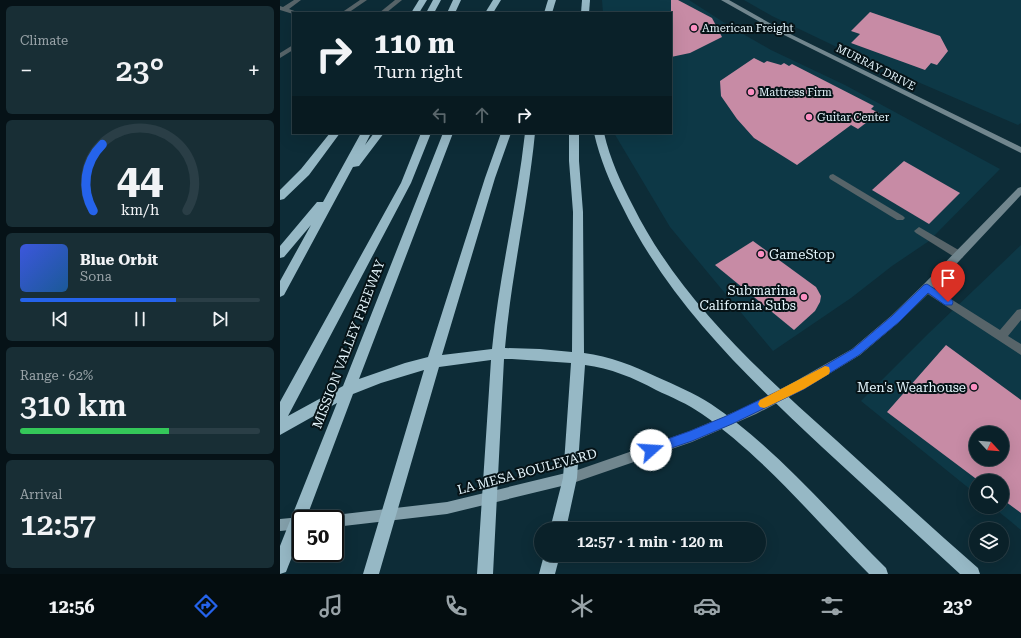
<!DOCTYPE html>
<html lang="en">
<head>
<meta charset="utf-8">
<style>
	:root { --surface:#0a2129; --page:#182e35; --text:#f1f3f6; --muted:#99a3a8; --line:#2a3e46; --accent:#2563eb }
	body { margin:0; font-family:"Roboto Serif",serif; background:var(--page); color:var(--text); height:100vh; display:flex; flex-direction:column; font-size:15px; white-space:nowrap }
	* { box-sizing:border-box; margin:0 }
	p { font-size:13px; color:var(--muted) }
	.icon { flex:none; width:22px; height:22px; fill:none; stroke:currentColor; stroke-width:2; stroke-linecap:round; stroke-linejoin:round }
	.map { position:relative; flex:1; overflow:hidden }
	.sheet { display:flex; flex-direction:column; gap:6px; padding:6px; background:#061217; width:280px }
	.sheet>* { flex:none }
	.banner { position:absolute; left:12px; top:12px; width:380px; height:122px; border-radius:0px; box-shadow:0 4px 16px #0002,0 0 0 1px var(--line); background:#0a2129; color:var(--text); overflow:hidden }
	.needle { width:26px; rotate:116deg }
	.tools { position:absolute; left:689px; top:426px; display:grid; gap:8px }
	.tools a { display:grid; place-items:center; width:40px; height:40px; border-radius:50%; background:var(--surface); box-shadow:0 4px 16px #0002,0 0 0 1px var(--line); font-size:20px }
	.speed { position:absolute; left:12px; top:510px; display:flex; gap:8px; font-size:20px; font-weight:700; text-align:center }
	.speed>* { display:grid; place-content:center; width:52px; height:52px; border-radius:50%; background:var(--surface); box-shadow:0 4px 16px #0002,0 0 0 1px var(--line); line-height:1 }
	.speed .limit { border:2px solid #111; border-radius:6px; background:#fff; color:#111 }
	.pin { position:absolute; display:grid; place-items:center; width:34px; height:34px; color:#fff; margin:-41px -17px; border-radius:50% 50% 50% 0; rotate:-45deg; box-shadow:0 0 4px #0007 }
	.pin .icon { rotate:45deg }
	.me { position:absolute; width:44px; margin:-22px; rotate:71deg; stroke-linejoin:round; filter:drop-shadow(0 0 3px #0008) }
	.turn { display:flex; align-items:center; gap:14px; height:84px; padding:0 16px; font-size:18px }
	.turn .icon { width:52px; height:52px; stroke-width:2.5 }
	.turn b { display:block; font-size:28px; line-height:34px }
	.lanes { display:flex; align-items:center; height:38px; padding:0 16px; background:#0003; justify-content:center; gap:20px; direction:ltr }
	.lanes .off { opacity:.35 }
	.big { font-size:30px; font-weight:600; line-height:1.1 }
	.sheet .card { flex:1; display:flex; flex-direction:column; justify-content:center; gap:6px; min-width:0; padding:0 14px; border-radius:6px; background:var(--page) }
	.sheet .dial { align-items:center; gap:0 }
	.dial svg { height:104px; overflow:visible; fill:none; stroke:var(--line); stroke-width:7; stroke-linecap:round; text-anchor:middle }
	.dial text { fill:var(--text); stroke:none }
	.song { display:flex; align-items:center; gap:12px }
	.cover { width:48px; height:48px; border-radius:6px; background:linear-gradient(135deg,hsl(230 70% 55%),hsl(210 70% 35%)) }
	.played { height:4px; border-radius:2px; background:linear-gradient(90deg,var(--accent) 65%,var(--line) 65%) }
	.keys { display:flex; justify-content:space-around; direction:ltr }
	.heat { display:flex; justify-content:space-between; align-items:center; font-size:22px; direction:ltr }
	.charge { height:6px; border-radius:3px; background:linear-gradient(90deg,#34c759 62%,var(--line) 0) }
	.trip { position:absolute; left:254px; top:522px; width:232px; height:40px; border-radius:20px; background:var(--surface); box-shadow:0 4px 16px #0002,0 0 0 1px var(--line); font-weight:600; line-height:40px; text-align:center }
	.dock { display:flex; height:64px; justify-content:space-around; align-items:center; background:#040d10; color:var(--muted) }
	.dock .icon { width:28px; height:28px }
	.dock .active { color:var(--accent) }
	.dock b { font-size:18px; color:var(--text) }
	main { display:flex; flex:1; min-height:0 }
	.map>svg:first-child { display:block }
	.built { fill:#0d3846; fill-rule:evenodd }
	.building { fill:#c78ba5; fill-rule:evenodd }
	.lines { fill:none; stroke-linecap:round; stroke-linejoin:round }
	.lane { fill:#576469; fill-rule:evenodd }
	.secondary { fill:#71868e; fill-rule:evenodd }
	.primary { fill:#84a0ab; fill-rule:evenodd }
	.highway { fill:#96b8c5; fill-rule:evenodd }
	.route { fill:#2563eb; stroke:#184099 }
	.slow { fill:#f59e0b }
	.poi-dot { fill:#fc8fc2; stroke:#061317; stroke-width:1.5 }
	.labels { text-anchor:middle; stroke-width:4; stroke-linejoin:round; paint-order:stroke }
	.far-poi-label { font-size:11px; fill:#e4f5fc; stroke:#061317; text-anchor:start }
	.far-street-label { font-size:11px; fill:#e4f5fc; stroke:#061317 }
	.poi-label { font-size:13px; fill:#e4f5fc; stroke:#061317; text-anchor:end }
	.street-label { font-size:13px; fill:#e4f5fc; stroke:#061317 }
</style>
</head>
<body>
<main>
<section class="sheet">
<div class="card"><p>Climate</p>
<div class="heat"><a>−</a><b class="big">23°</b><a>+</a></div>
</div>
<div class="card dial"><svg viewBox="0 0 100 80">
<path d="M14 69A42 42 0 1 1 86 69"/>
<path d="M14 69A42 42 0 0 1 21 18" stroke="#2563eb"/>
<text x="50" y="56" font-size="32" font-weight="700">44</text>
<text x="50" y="72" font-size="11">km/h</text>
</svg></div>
<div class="card">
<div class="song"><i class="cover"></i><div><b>Blue Orbit</b><p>Sona</p></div></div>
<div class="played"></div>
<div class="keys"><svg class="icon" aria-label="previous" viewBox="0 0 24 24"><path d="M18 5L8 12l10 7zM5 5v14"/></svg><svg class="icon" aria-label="pause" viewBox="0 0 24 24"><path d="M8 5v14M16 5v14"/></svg><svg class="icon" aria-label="next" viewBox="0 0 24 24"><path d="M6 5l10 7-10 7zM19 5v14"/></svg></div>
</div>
<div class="card"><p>Range · 62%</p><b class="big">310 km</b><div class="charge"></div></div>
<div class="card"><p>Arrival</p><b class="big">12:57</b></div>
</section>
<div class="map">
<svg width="741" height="574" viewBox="0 0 741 574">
	<rect width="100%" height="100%" fill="#0d2c37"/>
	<g class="built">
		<path d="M322,0H409L451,27L491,50L565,85L720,169L649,241L612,266L571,298L493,351L390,227L334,133H391V13H323Z"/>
		<path d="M464,0H741V123L738,125L561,49L492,16Z"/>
		<path d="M741,245V530L713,507H722V481H696V494L581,401L649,333ZM696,433H722V459H696Z"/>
	</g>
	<g class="building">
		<path d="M391,0H398L432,18L442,37L410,53L391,57Z"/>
		<path d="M590,12L660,36L668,51L657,65L651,63L645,70L571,43L580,34L571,31Z"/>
		<path d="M474,58L484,63L487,61L501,65L504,63L509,66L512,64L594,106L591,109L599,113L578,129L571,125L517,165L474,138L457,119L441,96L440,81Z"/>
		<path d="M624,161L680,193L649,224L592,190Z"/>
		<path d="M473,241L536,287L541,296L540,302L535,311L514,330L435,265Z"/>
		<path d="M666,345L741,400V513L722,499V481H699L607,412ZM696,433H722V459H696Z"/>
	</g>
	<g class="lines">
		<g class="lane">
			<path d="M14,0H21L9,9L20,13L13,14L0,10V6L3,7Z"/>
			<path d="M80,0H87L68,13H61Z"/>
			<path d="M115,0H122L106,13H99Z"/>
			<path d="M13,45V50L0,58V53Z"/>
			<path d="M553,174L623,216L625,218L623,220H617L550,179L549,177L550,175Z"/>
			<path d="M639,227L682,252L684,255L682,258H676L636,233L634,231Z"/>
			<path d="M647,284L720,330L737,310L741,309V320L728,336L741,344V355L643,291L642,288L643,285Z"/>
		</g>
		<g class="secondary">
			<path d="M441,0H449L502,30L741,147V153L498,32Z"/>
			<path d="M741,187V195L651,291L619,322L580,355L524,389L476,414L412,442L290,484L286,482L284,478L286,474L410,431L468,406L516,381L572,349L611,316L643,285L738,188Z"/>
		</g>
		<g class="primary">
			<path d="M290,472L294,474L296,478L294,482L290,484L167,514L55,527V519H49L50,516L55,515L167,502Z"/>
			<path d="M21,517L26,519H21V529L0,531V519Z"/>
		</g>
		<g class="highway">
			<path d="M139,0H147L139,13H131Z"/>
			<path d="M153,0H161L154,13H146Z"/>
			<path d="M173,0H181L175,13H167Z"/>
			<path d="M213,0H221L213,13H205Z"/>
			<path d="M268,0H276L272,13H264Z"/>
			<path d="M302,0H310L309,13H301Z"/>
			<path d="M50,133H60L29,175L4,199L0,200V190L21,169Z"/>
			<path d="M81,133H91L85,145L94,133H104L79,166L73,167L4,295L0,297V281L31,225L4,257L0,258V246L37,202H43Z"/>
			<path d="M141,133H151L131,183L8,416L63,386L163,133H173L79,379L125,363L148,357L205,178L221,133H231L215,178L162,355L212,349C219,276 237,205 245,133H255C248,205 231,276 225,348L260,349L292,352L293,212L289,161V133H299V161L303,212L304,353C329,356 354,366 377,377C395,385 414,393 431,404C495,447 551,514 606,568L608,574H589C535,520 485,458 422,414C408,404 391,397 376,390C354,378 330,368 305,365L297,478L286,529H270L283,478L291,363L232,359H224L213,574H197L211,360L159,367L99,574H83L144,370L101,383L73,394L26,519H21C21,538 13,554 6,572L0,574V546L57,403L0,435V402L121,183Z"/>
			<path d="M314,133H324C330,159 341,183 353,206C400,300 479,371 556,440C603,483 650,526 698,568L700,574H680C634,532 588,489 542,447C465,375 389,302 342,206C330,183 320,159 314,133Z"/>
			<path d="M264,555H280L275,574H259Z"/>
		</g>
	</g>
	<path class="route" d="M647,284L672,300L673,302L672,305H665L648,293L619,322L579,355L524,389L452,424L412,441L371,455L368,453L366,450L368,446L410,431L444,417L517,382L573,349L612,316L644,285Z"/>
	<path class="slow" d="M545,366L549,367L550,371L549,374L524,389L487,407L484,408L480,407L478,404L480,400Z"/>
	<g class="poi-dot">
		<circle cx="414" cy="28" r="4"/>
		<circle cx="471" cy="92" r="4"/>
		<circle cx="529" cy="117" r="4"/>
		<circle cx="481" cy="254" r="4"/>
		<circle cx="524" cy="297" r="4"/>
		<circle cx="694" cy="387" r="4"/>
	</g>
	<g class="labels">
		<g class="far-poi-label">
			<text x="422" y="32">American Freight</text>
			<text x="479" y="96">Mattress Firm</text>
			<text x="537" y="121">Guitar Center</text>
		</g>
		<g class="far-street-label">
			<text transform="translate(596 67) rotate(27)" y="4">MURRAY DRIVE</text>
		</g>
		<g class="poi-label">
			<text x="489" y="259" text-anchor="start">GameStop</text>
			<text x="516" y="295">Submarina<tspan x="516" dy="15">California Subs</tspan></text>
			<text x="686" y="392">Men's Wearhouse</text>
		</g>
		<g class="street-label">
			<text transform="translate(68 344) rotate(-69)" y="5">MISSION VALLEY FREEWAY</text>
			<text transform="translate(247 471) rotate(-15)" y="5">LA MESA BOULEVARD</text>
		</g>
	</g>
</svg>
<div class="tools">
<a><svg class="needle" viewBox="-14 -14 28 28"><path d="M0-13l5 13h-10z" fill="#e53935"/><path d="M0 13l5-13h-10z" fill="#99a3a8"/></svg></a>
<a><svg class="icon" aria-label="search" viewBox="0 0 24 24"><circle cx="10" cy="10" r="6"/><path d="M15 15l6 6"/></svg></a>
<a><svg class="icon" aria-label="layers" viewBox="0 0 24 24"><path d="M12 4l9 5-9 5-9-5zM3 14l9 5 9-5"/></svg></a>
</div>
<div class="speed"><div class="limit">50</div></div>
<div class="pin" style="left:668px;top:302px;background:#d93025"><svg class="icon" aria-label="arrive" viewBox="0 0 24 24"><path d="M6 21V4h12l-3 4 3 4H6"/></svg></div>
<svg class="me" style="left:371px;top:450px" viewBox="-20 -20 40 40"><circle r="19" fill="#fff"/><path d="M0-13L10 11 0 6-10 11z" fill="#2563eb"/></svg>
<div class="trip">12:57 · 1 min · 120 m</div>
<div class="banner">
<div class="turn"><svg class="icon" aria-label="right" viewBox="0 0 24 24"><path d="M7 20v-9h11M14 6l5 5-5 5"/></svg><div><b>110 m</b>Turn right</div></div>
<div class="lanes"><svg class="icon off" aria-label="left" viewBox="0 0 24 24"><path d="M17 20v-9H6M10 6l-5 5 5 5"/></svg><svg class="icon off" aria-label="ahead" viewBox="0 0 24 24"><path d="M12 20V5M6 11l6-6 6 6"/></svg><svg class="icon" aria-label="right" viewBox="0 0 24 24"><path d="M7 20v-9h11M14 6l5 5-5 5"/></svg></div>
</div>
</div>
</main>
<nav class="dock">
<b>12:56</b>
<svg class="icon active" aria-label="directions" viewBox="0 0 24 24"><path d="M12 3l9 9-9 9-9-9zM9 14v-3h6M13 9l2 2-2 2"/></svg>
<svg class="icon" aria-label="music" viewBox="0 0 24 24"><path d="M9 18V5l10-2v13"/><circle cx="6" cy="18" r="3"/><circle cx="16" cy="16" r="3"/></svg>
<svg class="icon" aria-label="phone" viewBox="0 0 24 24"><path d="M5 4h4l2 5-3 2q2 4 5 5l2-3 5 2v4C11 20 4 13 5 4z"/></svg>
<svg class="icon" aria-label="climate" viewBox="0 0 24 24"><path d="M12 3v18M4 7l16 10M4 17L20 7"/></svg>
<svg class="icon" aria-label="car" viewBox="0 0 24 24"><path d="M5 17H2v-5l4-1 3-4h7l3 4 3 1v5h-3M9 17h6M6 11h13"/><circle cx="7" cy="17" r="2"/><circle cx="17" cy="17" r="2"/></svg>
<svg class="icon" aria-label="filters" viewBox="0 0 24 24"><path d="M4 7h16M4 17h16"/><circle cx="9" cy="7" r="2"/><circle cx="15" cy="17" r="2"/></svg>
<b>23°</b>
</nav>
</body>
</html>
